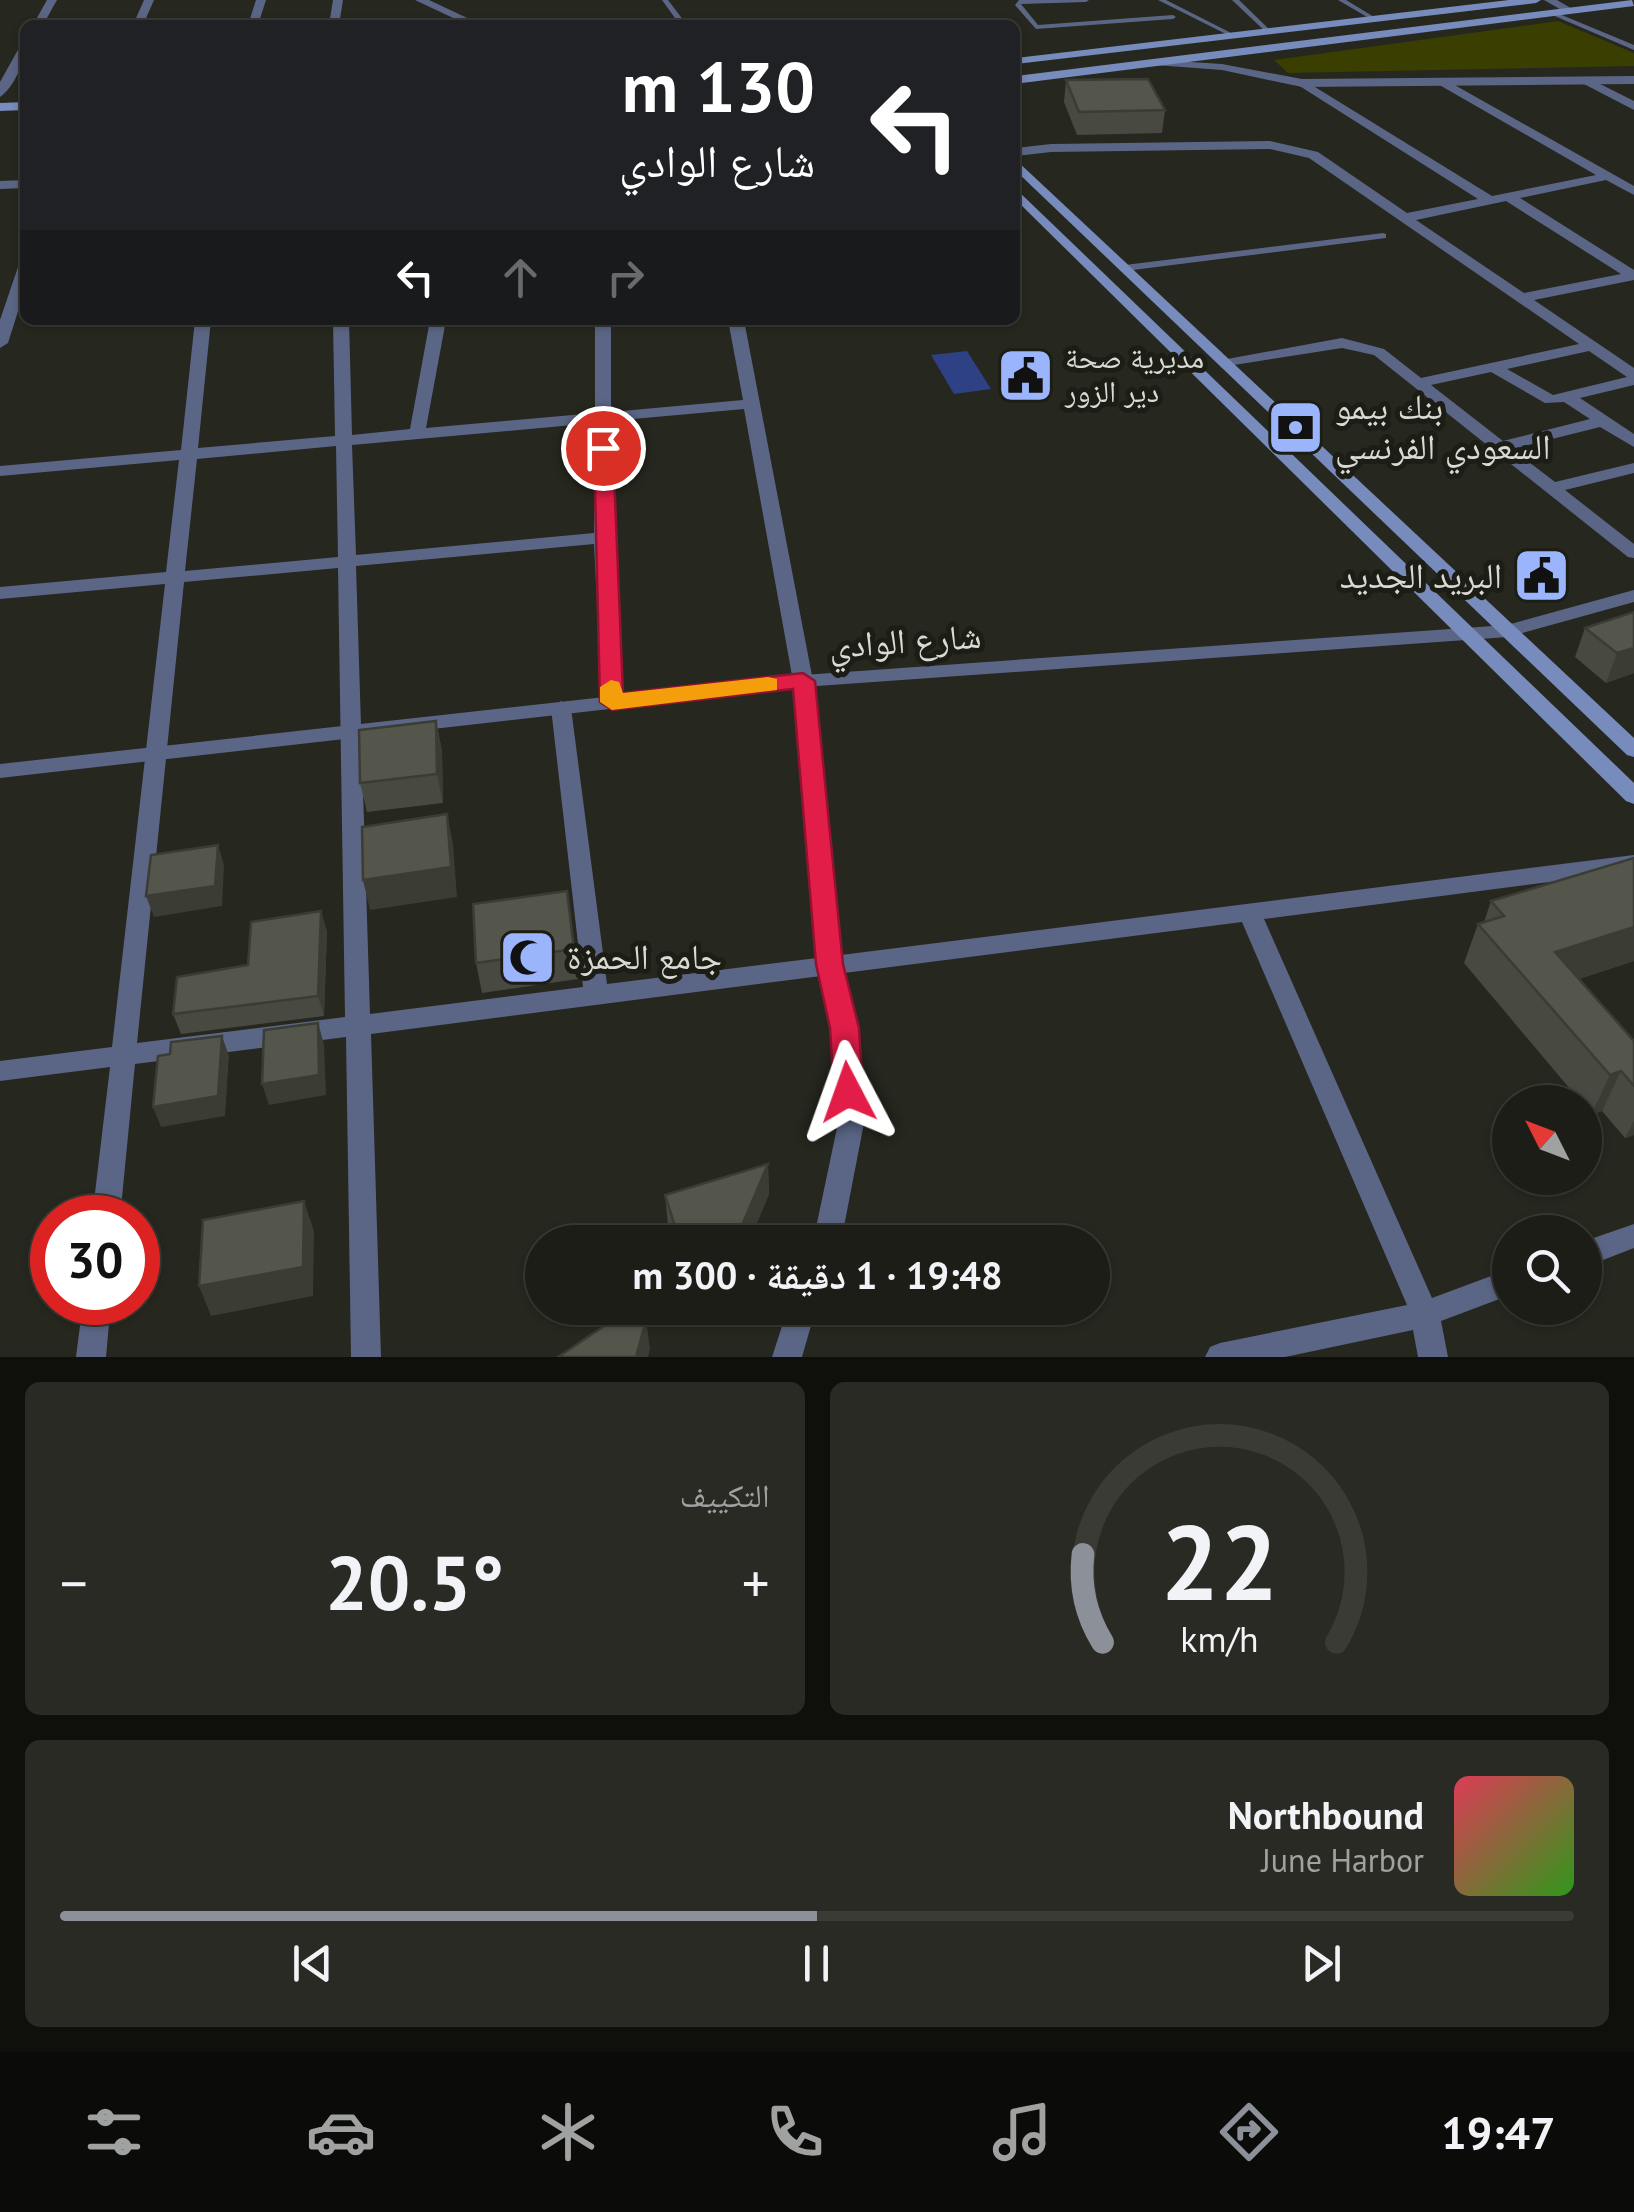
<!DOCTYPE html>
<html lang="ar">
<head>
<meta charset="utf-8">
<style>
	:root { --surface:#1c1d16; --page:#292a23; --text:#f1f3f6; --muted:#a0a2a1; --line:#3a3b35; --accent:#8c9099 }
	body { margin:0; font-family:"PT Sans","Noto Naskh Arabic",sans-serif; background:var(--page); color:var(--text); direction:rtl; height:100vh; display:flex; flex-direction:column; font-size:38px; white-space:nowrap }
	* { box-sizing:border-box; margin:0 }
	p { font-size:32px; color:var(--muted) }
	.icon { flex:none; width:55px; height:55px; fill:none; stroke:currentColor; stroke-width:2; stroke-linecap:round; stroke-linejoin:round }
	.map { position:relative; height:1357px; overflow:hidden; direction:ltr }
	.panel { display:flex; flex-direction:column; gap:25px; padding:25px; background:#0f100c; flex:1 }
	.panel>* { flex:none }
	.banner { position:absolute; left:20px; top:20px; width:1000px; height:305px; border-radius:15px; box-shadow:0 2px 8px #0004,0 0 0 2px var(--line); direction:rtl; background:#202124; color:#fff; overflow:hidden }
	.needle { width:65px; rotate:312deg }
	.tools { position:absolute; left:1492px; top:1085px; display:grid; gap:20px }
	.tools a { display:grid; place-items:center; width:110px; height:110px; border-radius:50%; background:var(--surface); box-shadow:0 2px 8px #0004,0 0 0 2px var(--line); font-size:50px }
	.speed { position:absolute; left:30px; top:1195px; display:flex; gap:20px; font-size:50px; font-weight:700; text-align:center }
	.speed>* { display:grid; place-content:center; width:130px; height:130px; border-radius:50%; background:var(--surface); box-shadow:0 2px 8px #0004,0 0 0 2px var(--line); line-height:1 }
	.speed .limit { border:15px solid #d22; background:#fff; color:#111 }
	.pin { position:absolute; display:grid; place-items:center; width:85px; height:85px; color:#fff; margin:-42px; border:5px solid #fff; border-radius:50%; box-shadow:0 2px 10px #0007 }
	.me { position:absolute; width:110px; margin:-55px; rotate:356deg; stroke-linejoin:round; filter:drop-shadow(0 0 8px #0008) }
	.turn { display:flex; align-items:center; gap:35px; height:210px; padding:0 40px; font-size:45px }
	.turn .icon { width:130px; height:130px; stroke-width:2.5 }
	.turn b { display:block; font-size:70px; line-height:85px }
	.lanes { display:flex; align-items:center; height:95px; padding:0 40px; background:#0003; justify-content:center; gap:50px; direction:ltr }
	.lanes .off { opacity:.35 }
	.big { font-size:75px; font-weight:800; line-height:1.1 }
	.panel .tile { flex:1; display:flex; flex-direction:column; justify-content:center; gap:15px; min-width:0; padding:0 35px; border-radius:15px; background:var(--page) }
	.panel .dial { align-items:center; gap:0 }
	.dial svg { height:260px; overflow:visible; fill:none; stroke:var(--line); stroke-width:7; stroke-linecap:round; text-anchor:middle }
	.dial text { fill:var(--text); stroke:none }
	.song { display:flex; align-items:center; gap:30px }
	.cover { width:120px; height:120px; border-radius:15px; background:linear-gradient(135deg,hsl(350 70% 55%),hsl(110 70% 35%)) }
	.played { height:10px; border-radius:5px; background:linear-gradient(90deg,var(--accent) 50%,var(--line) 50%) }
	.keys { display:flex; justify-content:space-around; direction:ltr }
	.heat { display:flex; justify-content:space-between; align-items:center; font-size:55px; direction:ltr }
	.panel .tiles { flex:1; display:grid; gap:25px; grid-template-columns:1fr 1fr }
	.tile:last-child { grid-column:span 2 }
	.trip { position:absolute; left:525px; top:1225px; width:585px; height:100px; border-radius:50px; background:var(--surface); box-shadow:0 2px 8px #0004,0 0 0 2px var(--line); font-weight:800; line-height:100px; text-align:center; direction:rtl }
	.tab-bar { display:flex; height:160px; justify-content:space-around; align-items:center; background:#0b0c09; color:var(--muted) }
	.tab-bar .icon { width:70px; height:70px }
	.tab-bar .on { color:var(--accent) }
	.tab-bar b { font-size:45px; color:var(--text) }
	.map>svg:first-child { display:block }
	.green { fill:#3a3e00 }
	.water { fill:#2d4184 }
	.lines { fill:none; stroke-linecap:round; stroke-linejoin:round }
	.service { fill:#5b6686; fill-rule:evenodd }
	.minor { fill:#5b6686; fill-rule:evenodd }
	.tertiary { fill:#5b6686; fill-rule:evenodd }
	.secondary { fill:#788bbd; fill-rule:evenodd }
	.wall { fill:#484940 }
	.shaded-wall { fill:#3b3c34 }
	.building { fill:#54554b; stroke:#3b3c34; stroke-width:2.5 }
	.route { fill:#e11d48; stroke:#92132f; stroke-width:2.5 }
	.slow { fill:#f59e0b }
	.labels { text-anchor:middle; stroke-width:10; stroke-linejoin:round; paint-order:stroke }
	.far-poi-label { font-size:30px; fill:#d9dad4; stroke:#1c1d14; text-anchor:start }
	.poi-label { font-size:35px; fill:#d9dad4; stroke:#1c1d14; text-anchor:start }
	.street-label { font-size:35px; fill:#d9dad4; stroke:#1c1d14 }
</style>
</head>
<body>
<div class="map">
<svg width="1634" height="1357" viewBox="0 0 1634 1357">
	<rect width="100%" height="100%" fill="#26271e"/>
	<path class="green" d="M1558,21L1634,53V66L1288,73L1274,60Z"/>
	<path class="water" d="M967,351L991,389L954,394L931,355Z"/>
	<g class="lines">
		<g class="service">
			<path d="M662,0H668L687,25H680Z"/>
			<path d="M1019,0H1089L1086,2L1021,4L1038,25L1173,15L1176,17L1173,19L1036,29L1015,5Z"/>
			<path d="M1158,0H1166L1239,37L1234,38Z"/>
			<path d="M1232,0H1239L1272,32V34H1268Z"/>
			<path d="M1338,0H1346L1379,20L1374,21Z"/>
			<path d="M1552,11L1634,45V50L1550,14L1549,13Z"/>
			<path d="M1383,233L1386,234V238L1125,271L1121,268L1125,265Z"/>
		</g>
		<g class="minor">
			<path d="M47,0H57L43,25H33Z"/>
			<path d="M144,0H154L143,25H133Z"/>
			<path d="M256,0H266L258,25H248Z"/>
			<path d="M333,0H343L339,25H329Z"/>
			<path d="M415,0H429L482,25H468Z"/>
			<path d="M1544,0H1557L1574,10L1565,12Z"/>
			<path d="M25,45C25,62 14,87 0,97V82L19,48Z"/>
			<path d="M1586,77L1634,101V110L1582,83L1580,81Z"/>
			<path d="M1302,79L1492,196L1596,175L1436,83V79H1444L1634,186V195L1606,180L1520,198L1634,270V280L1534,300L1634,368V385L1580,398L1634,434V447L1600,427L1512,449L1555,482L1634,463V473L1565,490L1634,544V558L1628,557L1374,355L1342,348L1221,367L1219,364L1227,359L1342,338L1384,349L1421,378L1579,344L1309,158L1270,149L1051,152L1015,156V148L1051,144L1270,141L1318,152L1407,213L1478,199L1298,85L1296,83ZM1506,201L1621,274L1524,293L1416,220ZM1589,351L1627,377L1553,395L1507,369ZM1491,372L1545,403L1564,402L1590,419L1503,441L1431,385Z"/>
			<path d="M25,180V188L0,189V181Z"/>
			<path d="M25,263V289L8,343L0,348V320L18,267Z"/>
			<path d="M195,320H211L198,448L335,436L333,320H349L352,435L410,429L430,320H446L426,428L595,413V320H611V412L743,400L728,320H744L813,681L841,955L1634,855V871L1264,919L1432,1298L1510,1269V1295L1441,1321L1448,1357H1418L1413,1330L1285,1357H1205L1210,1347L1220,1343L1407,1305L1242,922L844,973L857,1028L864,1123L841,1242H813L838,1123L833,1028L821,976L371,1034L381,1357H351L346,1037L135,1064L120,1218H92L110,1067L0,1081V1061L112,1047L165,584L0,599V587L166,572L179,460L0,476V466L181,450ZM744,409L793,681L817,958L607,984L571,708L561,701L551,708L583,987L370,1014L356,566L594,544L602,702L605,707H619L622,702L612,538L611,421ZM595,423L594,533L356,555L352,445ZM336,446L338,557L185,571L197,459ZM338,568L345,1017L137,1043L184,582Z"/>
			<path d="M1634,1224V1248L1585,1267V1241Z"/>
			<path d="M83,1302H111L106,1357H76Z"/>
			<path d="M788,1308H816L802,1357H772Z"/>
		</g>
		<g class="tertiary">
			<path d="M1159,60L1222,64L1302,79L1634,76V84L1302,87L1222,70L1155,65L1153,63Z"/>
			<path d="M1634,590V602L1508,637L803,687L0,778V764L803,675L1507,625Z"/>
		</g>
		<g class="secondary">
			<path d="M1509,0H1541L1536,3L1015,64V58Z"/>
			<path d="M1632,0L1634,6L1015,84V76Z"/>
			<path d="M25,102V110L0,111V103Z"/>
			<path d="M1015,159L1634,738V757L1627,755L1015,170Z"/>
			<path d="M1015,188L1634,783V804L1626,801L1015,199Z"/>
		</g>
	</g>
	<g class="wall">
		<path d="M1066,80L1165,110L1162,133L1077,135L1064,102Z"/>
		<path d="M1634,612V673L1606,683L1575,657L1585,628Z"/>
		<path d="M436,721L442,751L443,803L367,812L360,783Z"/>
		<path d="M1634,858V961L1579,979L1634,1041V1135L1625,1138L1602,1111L1591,1115L1585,1107V1102H1581L1464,963L1478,924L1484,922L1491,901Z"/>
		<path d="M567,891L578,979L482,993L476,963Z"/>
		<path d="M327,931L324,1016L181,1034L173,1014L248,965Z"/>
		<path d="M768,1164L769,1194L749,1242H674L668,1225L665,1195Z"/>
	</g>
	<g class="shaded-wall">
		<path d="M1634,648V673L1606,683L1617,653Z"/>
		<path d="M436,721L442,751L443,803L437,774Z"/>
		<path d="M447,814L453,844L457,897L370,910L363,880Z"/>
		<path d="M218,845L224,865L222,906L154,917L146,896Z"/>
		<path d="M321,911L327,931L324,1016L318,996Z"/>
		<path d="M1634,927V961L1538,992L1555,952Z"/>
		<path d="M318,1023L324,1044L326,1095L269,1105L262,1084Z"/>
		<path d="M222,1036L229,1056L225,1116L161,1127L153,1107Z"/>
		<path d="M1621,1071L1602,1111L1591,1115L1610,1075Z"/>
		<path d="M1634,1121V1135L1625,1138Z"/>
		<path d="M768,1164L769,1194L749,1242H735Z"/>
		<path d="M304,1201L314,1231L313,1296L211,1316L199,1286Z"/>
		<path d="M646,1320L650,1349L648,1357H636Z"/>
	</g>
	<g class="building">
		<path d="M1148,79L1165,110L1079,112L1066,80Z"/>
		<path d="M1634,612V648L1617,653L1585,628Z"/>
		<path d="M436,721L437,774L360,783L359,730Z"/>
		<path d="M447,814L451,867L363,880L362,827Z"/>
		<path d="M218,845L215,886L146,896L151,855Z"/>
		<path d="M1634,858V927L1555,952L1634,1041V1086L1621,1071L1610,1075L1478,924L1504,916L1491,901Z"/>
		<path d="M567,891L574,949L476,963L473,904Z"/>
		<path d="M321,911L318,996L173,1014L177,977L248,965L251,922Z"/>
		<path d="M318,1023L319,1075L262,1084L264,1030Z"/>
		<path d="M222,1036L218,1096L153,1107L158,1056L170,1054L171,1042Z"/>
		<path d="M768,1164L735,1242H680L665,1195Z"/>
		<path d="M304,1201L303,1267L199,1286L203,1220Z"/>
		<path d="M631,1308H640L646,1320L636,1357H558Z"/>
	</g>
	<path class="route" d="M603,442L613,448L623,693L803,673L815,681L843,964L859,1028L863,1092L859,1100L848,1104L838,1100L834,1092L830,1028L816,964L793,689L612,710L600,702L594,448Z"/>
	<path class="slow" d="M768,677L777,679V690L612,710L600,702V687L611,680L619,682L623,693Z"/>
	<defs>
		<symbol id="civic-square" viewBox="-11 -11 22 22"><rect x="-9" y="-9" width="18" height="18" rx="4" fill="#9bb5fd" stroke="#1c1d14"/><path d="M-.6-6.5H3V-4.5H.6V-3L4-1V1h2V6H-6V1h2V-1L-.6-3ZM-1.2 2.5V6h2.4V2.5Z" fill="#111"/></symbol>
		<symbol id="bank-square" viewBox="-11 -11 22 22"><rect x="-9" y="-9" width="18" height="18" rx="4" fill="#9bb5fd" stroke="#1c1d14"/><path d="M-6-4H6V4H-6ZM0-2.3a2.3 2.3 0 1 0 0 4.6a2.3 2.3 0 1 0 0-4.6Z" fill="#111"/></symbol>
		<symbol id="mosque-square" viewBox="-11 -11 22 22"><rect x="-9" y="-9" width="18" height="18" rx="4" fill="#9bb5fd" stroke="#1c1d14"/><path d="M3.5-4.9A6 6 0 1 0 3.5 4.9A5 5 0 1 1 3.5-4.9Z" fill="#111"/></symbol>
	</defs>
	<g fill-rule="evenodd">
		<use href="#civic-square" x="994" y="344" width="63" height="63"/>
		<use href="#bank-square" x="1264" y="396" width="63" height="63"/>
		<use href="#civic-square" x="1510" y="544" width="63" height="63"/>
		<use href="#mosque-square" x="496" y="926" width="63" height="63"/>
	</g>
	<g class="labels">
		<g class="far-poi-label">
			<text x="1065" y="368">مديرية صحة<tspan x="1065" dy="34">دير الزور</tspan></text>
		</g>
		<g class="poi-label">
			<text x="1335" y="419">بنك بيمو<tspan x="1335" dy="40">السعودي الفرنسي</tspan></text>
			<text x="1502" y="588" text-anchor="end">البريد الجديد</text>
			<text x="567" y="969">جامع الحمزة</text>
		</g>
		<g class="street-label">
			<text transform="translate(905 641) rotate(-4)" y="12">شارع الوادي</text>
		</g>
	</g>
</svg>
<div class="tools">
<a><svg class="needle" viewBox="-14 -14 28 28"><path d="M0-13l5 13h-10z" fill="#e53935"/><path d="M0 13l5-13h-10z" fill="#a0a2a1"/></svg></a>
<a><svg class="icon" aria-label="search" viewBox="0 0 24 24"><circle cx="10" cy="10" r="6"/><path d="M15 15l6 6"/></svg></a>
</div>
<div class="speed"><div class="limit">30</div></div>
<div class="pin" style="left:603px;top:448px;background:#d93025"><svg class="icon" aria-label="arrive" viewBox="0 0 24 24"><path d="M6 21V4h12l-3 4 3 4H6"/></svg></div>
<svg class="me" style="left:848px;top:1092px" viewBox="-20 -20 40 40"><path d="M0-17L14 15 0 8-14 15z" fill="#e11d48" stroke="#fff" stroke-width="4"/></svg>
<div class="trip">19:48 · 1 دقيقة · 300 m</div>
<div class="banner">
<div class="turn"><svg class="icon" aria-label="left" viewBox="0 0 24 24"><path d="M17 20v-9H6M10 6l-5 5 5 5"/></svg><div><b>130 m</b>شارع الوادي</div></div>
<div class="lanes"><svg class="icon" aria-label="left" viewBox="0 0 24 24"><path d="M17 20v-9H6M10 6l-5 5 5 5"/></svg><svg class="icon off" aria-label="ahead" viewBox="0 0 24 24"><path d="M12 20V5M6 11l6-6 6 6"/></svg><svg class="icon off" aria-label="right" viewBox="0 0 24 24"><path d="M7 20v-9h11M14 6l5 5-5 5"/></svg></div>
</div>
</div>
<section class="panel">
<div class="tiles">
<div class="tile dial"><svg viewBox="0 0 100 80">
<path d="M14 69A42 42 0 1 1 86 69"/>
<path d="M14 69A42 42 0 0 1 8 42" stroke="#8c9099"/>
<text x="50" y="56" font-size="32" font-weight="700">22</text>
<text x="50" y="72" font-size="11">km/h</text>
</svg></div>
<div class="tile"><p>التكييف</p>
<div class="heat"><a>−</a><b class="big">20.5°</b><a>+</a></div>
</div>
<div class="tile">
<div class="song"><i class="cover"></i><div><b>Northbound</b><p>June Harbor</p></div></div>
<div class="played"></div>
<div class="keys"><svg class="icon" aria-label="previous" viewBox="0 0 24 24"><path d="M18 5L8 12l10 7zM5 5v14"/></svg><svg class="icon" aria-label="pause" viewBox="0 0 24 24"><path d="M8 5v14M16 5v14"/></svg><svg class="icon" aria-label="next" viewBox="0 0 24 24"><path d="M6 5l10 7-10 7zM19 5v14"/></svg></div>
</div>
</div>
</section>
<nav class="tab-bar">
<b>19:47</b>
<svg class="icon on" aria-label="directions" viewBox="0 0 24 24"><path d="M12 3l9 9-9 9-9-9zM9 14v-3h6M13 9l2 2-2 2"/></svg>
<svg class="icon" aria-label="music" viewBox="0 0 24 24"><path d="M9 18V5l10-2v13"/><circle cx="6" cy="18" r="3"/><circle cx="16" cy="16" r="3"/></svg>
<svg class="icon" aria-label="phone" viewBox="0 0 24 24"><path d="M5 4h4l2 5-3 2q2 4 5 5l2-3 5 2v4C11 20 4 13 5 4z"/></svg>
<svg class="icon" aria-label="climate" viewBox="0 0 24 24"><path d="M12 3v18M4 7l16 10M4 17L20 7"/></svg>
<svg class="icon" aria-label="car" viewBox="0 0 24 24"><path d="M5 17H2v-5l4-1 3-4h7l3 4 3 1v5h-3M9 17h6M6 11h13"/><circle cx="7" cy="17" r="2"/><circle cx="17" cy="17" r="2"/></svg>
<svg class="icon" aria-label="filters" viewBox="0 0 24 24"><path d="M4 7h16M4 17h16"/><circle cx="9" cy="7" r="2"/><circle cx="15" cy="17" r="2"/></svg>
</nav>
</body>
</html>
